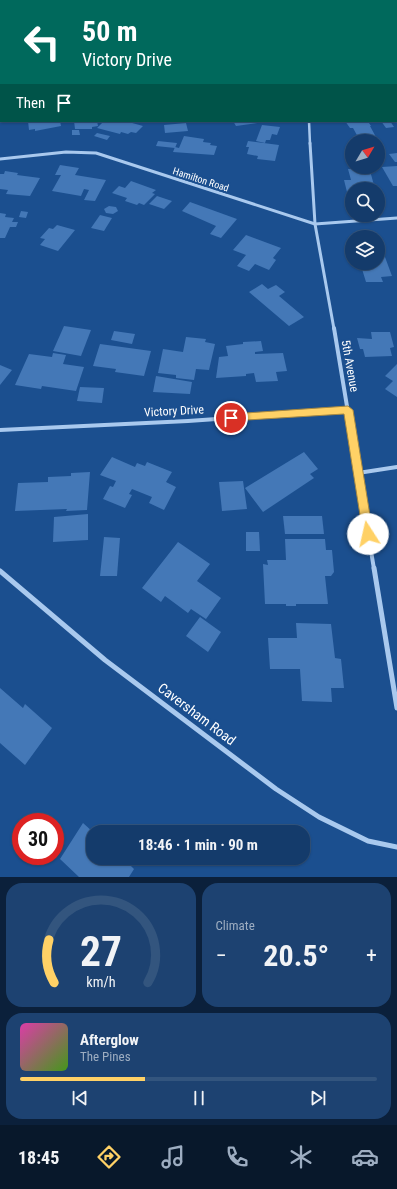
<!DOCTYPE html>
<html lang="en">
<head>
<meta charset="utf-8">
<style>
	:root { --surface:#143b6b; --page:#1d4271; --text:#f1f3f6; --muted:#9dadc1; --line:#33557e; --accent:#ffd166 }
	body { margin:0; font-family:"Roboto Condensed",sans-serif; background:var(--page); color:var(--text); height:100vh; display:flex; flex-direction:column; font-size:15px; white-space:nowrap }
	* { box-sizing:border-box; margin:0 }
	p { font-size:13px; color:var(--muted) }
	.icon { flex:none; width:22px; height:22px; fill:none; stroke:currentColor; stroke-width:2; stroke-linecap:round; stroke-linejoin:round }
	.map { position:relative; height:877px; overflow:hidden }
	.drawer { display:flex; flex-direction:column; gap:6px; padding:6px; background:#0b203b; flex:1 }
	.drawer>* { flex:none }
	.top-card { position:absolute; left:0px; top:0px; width:397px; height:122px; box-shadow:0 1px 3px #0004,0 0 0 1px var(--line); background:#00695c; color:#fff; overflow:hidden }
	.needle { width:26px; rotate:52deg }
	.buttons { position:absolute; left:345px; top:134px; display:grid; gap:8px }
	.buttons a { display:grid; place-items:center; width:40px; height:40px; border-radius:50%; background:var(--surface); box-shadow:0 1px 3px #0004,0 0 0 1px var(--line); font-size:20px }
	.speed { position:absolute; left:12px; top:813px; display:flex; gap:8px; font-size:20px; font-weight:700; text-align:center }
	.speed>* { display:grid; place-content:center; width:52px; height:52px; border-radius:50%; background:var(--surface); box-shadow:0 1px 3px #0004,0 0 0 1px var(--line); line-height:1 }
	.speed .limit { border:6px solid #d22; background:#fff; color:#111 }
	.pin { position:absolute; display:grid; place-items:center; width:34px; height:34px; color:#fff; margin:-17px; border:2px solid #fff; border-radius:50%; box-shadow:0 1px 4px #0007 }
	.me { position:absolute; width:44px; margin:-22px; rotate:350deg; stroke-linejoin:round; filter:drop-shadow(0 0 3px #0008) }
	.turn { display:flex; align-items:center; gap:14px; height:84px; padding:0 16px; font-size:18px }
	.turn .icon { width:52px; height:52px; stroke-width:2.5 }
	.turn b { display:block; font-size:28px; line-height:34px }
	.then { display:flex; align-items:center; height:38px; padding:0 16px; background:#0003; gap:8px; font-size:15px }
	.big { font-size:30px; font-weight:700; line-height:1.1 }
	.drawer .tile { flex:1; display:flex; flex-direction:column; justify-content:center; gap:6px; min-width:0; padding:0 14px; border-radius:16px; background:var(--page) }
	.drawer .dial { align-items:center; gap:0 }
	.dial svg { height:104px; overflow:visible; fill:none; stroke:var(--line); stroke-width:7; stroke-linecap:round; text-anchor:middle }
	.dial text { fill:var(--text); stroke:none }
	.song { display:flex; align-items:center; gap:12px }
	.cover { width:48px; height:48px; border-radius:6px; background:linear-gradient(135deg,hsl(320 70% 55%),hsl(100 70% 35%)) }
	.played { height:4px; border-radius:2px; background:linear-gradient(90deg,var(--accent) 35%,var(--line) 35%) }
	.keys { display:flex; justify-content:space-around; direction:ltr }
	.heat { display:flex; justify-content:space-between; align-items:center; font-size:22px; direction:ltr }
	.drawer .tiles { flex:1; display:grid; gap:6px; grid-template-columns:1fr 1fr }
	.tile:last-child { grid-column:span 2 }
	.trip { position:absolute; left:86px; top:825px; width:224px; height:40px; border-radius:16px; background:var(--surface); box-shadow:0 1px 3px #0004,0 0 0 1px var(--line); font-weight:700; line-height:40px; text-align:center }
	.menu { display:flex; height:64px; justify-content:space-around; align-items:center; background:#08182b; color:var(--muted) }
	.menu .icon { width:28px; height:28px }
	.menu .active { color:var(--accent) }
	.menu b { font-size:18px; color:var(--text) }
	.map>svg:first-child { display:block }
	.building { fill:#4478b7 }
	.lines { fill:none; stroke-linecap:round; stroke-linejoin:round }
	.minor-far3 { stroke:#a9c9ee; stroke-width:2.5 }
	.minor-far2 { stroke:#a9c9ee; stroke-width:3 }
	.minor-far1 { stroke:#a9c9ee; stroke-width:4 }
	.minor { stroke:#a9c9ee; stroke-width:5 }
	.route { fill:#ffd166; stroke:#a68842 }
	.labels { text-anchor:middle; stroke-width:4; stroke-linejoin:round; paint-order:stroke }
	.far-street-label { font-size:10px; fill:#fff; stroke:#1b4f8f }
	.street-label { font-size:12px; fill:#fff; stroke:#1b4f8f }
	.near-street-label { font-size:14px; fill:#fff; stroke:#1b4f8f }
</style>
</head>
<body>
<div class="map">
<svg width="397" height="877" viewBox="0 0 397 877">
	<rect width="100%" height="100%" fill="#1b4f8f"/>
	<g class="building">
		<path d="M28,121H60L61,126L35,131V129L29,130Z"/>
		<path d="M74,121H97L98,126L92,127V129H75Z"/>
		<path d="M104,121H125L143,126L136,133L131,132L128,134L121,132L120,134L97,128Z"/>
		<path d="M233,121H264V122L236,126Z"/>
		<path d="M345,121H379L369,123L371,126H370L377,139L365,140L363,136L358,137L353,128H350Z"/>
		<path d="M381,121H390L394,127L386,128Z"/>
		<path d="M186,123L188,131L165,133L164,125Z"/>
		<path d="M262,125L280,127L277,135L272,134L270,140H266L265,143L256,141Z"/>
		<path d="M72,130H79L80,135H72Z"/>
		<path d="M97,133L110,136L107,140L94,136Z"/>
		<path d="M184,136L204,139L203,142L211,143L210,145L217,146L214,155L173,152L175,147L179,148Z"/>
		<path d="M158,141L177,143L175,148L156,146Z"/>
		<path d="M248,141L279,145L275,161L257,159L258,156L247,154L249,147H246Z"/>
		<path d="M397,153V162H395L389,154Z"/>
		<path d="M60,165L79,168L75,175L106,180L95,201L84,200L89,190L84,189L81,196L52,191L61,175H55Z"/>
		<path d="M397,166V186H393L382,167Z"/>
		<path d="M359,167H369L375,189H352V192H347L344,180H351L348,169H360Z"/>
		<path d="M5,171L18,173L17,175L40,178L30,196L6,194L8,190L0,189V174H4Z"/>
		<path d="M131,181L156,190L152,193L155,194L144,205L139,203L137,205L125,201L127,198L112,193L119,186L125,188Z"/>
		<path d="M157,196L172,201L164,209L149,204Z"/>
		<path d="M190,202L237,219L221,238L210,234L216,226L182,211Z"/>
		<path d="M109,206L116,207L118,211L113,214L106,213L104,209Z"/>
		<path d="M21,211L28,212L26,218L19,217Z"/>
		<path d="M0,213L6,214L5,217L14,218L12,222H18L16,227H10L5,238H0Z"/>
		<path d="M100,215L112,218L104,231L91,228Z"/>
		<path d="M57,225L75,230L58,251L40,245L45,239L40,238L49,228L53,229Z"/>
		<path d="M246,235L281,248L273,258L276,260L269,270L255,264L249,271L237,266L246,255L233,250Z"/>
		<path d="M378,249H382L392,276L381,277L383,282H366L362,269H369V266L355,267L353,263H378Z"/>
		<path d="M262,284L268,289L276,285L285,292L279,296L304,317L289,326L249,292Z"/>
		<path d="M64,326L91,330L81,356L53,351Z"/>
		<path d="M114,331L135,334L132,344L111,340Z"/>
		<path d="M371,332H390L394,347L390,348L392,356L365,357L363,349H360L357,338L372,339Z"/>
		<path d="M186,337L206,339L205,342L215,344L209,370L196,369L194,380L176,378V375L158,373L163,349L183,352Z"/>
		<path d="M261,341L263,351L255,352V354L283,353L287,371L276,372L278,381L256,382L254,373L246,374V376L216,378L219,357L228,356L226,346L243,344V342Z"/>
		<path d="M100,344L151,351L144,376L115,372L116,369L93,366Z"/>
		<path d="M53,353L66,355L63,364L84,367L76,391L42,386L41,389L15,385L29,354L52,357Z"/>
		<path d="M397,364V397L385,389L393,381L385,376Z"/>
		<path d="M0,365L12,370L0,385Z"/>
		<path d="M156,376L192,382L190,394L153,392Z"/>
		<path d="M80,387L104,388L102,403L77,401Z"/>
		<path d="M304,452L318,469L310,474L314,478L263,512L245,488Z"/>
		<path d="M112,457L135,467L137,463L145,466L147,462L172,472L166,482L176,487L164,510L149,503L152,497L132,489L129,494L132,495L125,508L103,499L110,486L113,487L116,481L100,475Z"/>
		<path d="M90,472L87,510L66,511L67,509L15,511L18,483L48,482V477L71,476V473Z"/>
		<path d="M243,481L247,509L222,511L219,482Z"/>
		<path d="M88,514V540L53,542L54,517Z"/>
		<path d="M283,516H322L324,534H285Z"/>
		<path d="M246,532H259L260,551H246Z"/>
		<path d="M104,537L120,538L117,576H100Z"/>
		<path d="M285,539H325L326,550H332L334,572L331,576H325L328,604H296V606H286V604H265L263,564L268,565L267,560H286Z"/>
		<path d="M178,542L210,564L197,581L221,598L206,619L191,609L188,613L165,596L161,602L142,588Z"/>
		<path d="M200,617L221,632L208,652L186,636Z"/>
		<path d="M296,623L331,624L335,658L341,659L344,688H331L332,702L302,701L300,669H270L268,638H297Z"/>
		<path d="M0,688L23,708L25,704L52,728L25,765L0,743Z"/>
		<path d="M83,823L93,832V858H123L134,869L129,877H79L60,859Z"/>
	</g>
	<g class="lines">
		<path class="minor-far3" d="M309,121L310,144"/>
		<g class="minor-far2">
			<path d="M310,143L315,224L334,329"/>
			<path d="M0,159L66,152L96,153L315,224L397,218"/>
		</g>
		<g class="minor-far1">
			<path d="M334,328L374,569"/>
			<path d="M0,430L188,421L348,410"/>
			<path d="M358,473L397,467"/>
		</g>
		<g class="minor">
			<path d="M374,568L397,708"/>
			<path d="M0,571L105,660L276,789L319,817L368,841L397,847"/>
		</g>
	</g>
	<path class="route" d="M348,406L353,410L373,534L372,537L368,539L365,537L363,534L344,414L231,421L227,418L231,414Z"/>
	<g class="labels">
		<g class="far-street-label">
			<text transform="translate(201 179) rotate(18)" y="4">Hamilton Road</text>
		</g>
		<g class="street-label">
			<text transform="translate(350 366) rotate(80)" y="4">5th Avenue</text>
			<text transform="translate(174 411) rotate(-3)" y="4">Victory Drive</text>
		</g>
		<g class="near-street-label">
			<text transform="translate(197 714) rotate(37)" y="5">Caversham Road</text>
		</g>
	</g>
</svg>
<div class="buttons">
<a><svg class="needle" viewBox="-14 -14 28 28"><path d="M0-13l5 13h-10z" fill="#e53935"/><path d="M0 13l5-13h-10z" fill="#9dadc1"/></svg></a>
<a><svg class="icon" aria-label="search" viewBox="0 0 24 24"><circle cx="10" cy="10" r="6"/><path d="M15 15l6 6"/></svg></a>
<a><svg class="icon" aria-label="layers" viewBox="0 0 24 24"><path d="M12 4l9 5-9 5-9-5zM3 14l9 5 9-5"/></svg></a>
</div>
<div class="speed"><div class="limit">30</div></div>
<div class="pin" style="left:231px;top:418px;background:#d93025"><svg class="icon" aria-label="arrive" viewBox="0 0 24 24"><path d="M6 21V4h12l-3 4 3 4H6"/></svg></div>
<svg class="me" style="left:368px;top:534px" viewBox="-20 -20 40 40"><circle r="19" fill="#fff"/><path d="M0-13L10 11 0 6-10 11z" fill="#ffd166"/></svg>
<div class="trip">18:46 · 1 min · 90 m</div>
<div class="top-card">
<div class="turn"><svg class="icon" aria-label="left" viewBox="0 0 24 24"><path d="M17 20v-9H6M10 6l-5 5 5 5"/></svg><div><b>50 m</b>Victory Drive</div></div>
<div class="then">Then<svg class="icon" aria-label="arrive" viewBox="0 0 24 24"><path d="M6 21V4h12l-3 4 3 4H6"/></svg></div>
</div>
</div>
<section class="drawer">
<div class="tiles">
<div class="tile dial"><svg viewBox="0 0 100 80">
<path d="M14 69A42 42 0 1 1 86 69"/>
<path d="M14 69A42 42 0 0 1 10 36" stroke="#ffd166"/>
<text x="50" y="56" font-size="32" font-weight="700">27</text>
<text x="50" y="72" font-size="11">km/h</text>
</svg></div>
<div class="tile"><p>Climate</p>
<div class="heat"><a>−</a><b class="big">20.5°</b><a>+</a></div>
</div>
<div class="tile">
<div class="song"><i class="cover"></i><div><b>Afterglow</b><p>The Pines</p></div></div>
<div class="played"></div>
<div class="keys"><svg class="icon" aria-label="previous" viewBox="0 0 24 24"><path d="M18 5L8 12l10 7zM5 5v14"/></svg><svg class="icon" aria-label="pause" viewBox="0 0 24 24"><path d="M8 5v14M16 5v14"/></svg><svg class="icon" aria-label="next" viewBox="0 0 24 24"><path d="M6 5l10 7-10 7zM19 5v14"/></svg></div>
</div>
</div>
</section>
<nav class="menu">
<b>18:45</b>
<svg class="icon active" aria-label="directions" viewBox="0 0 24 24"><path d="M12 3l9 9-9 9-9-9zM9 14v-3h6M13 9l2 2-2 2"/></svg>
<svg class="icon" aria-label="music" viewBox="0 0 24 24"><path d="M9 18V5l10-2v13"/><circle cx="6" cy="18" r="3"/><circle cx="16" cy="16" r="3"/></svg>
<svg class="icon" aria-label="phone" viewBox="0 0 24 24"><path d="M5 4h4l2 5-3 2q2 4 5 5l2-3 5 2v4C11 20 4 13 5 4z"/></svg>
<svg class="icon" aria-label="climate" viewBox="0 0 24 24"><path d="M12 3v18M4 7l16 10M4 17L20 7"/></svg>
<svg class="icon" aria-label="car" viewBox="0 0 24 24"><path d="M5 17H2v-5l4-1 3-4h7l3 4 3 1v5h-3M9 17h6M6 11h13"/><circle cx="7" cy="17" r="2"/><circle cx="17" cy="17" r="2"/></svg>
</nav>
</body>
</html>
